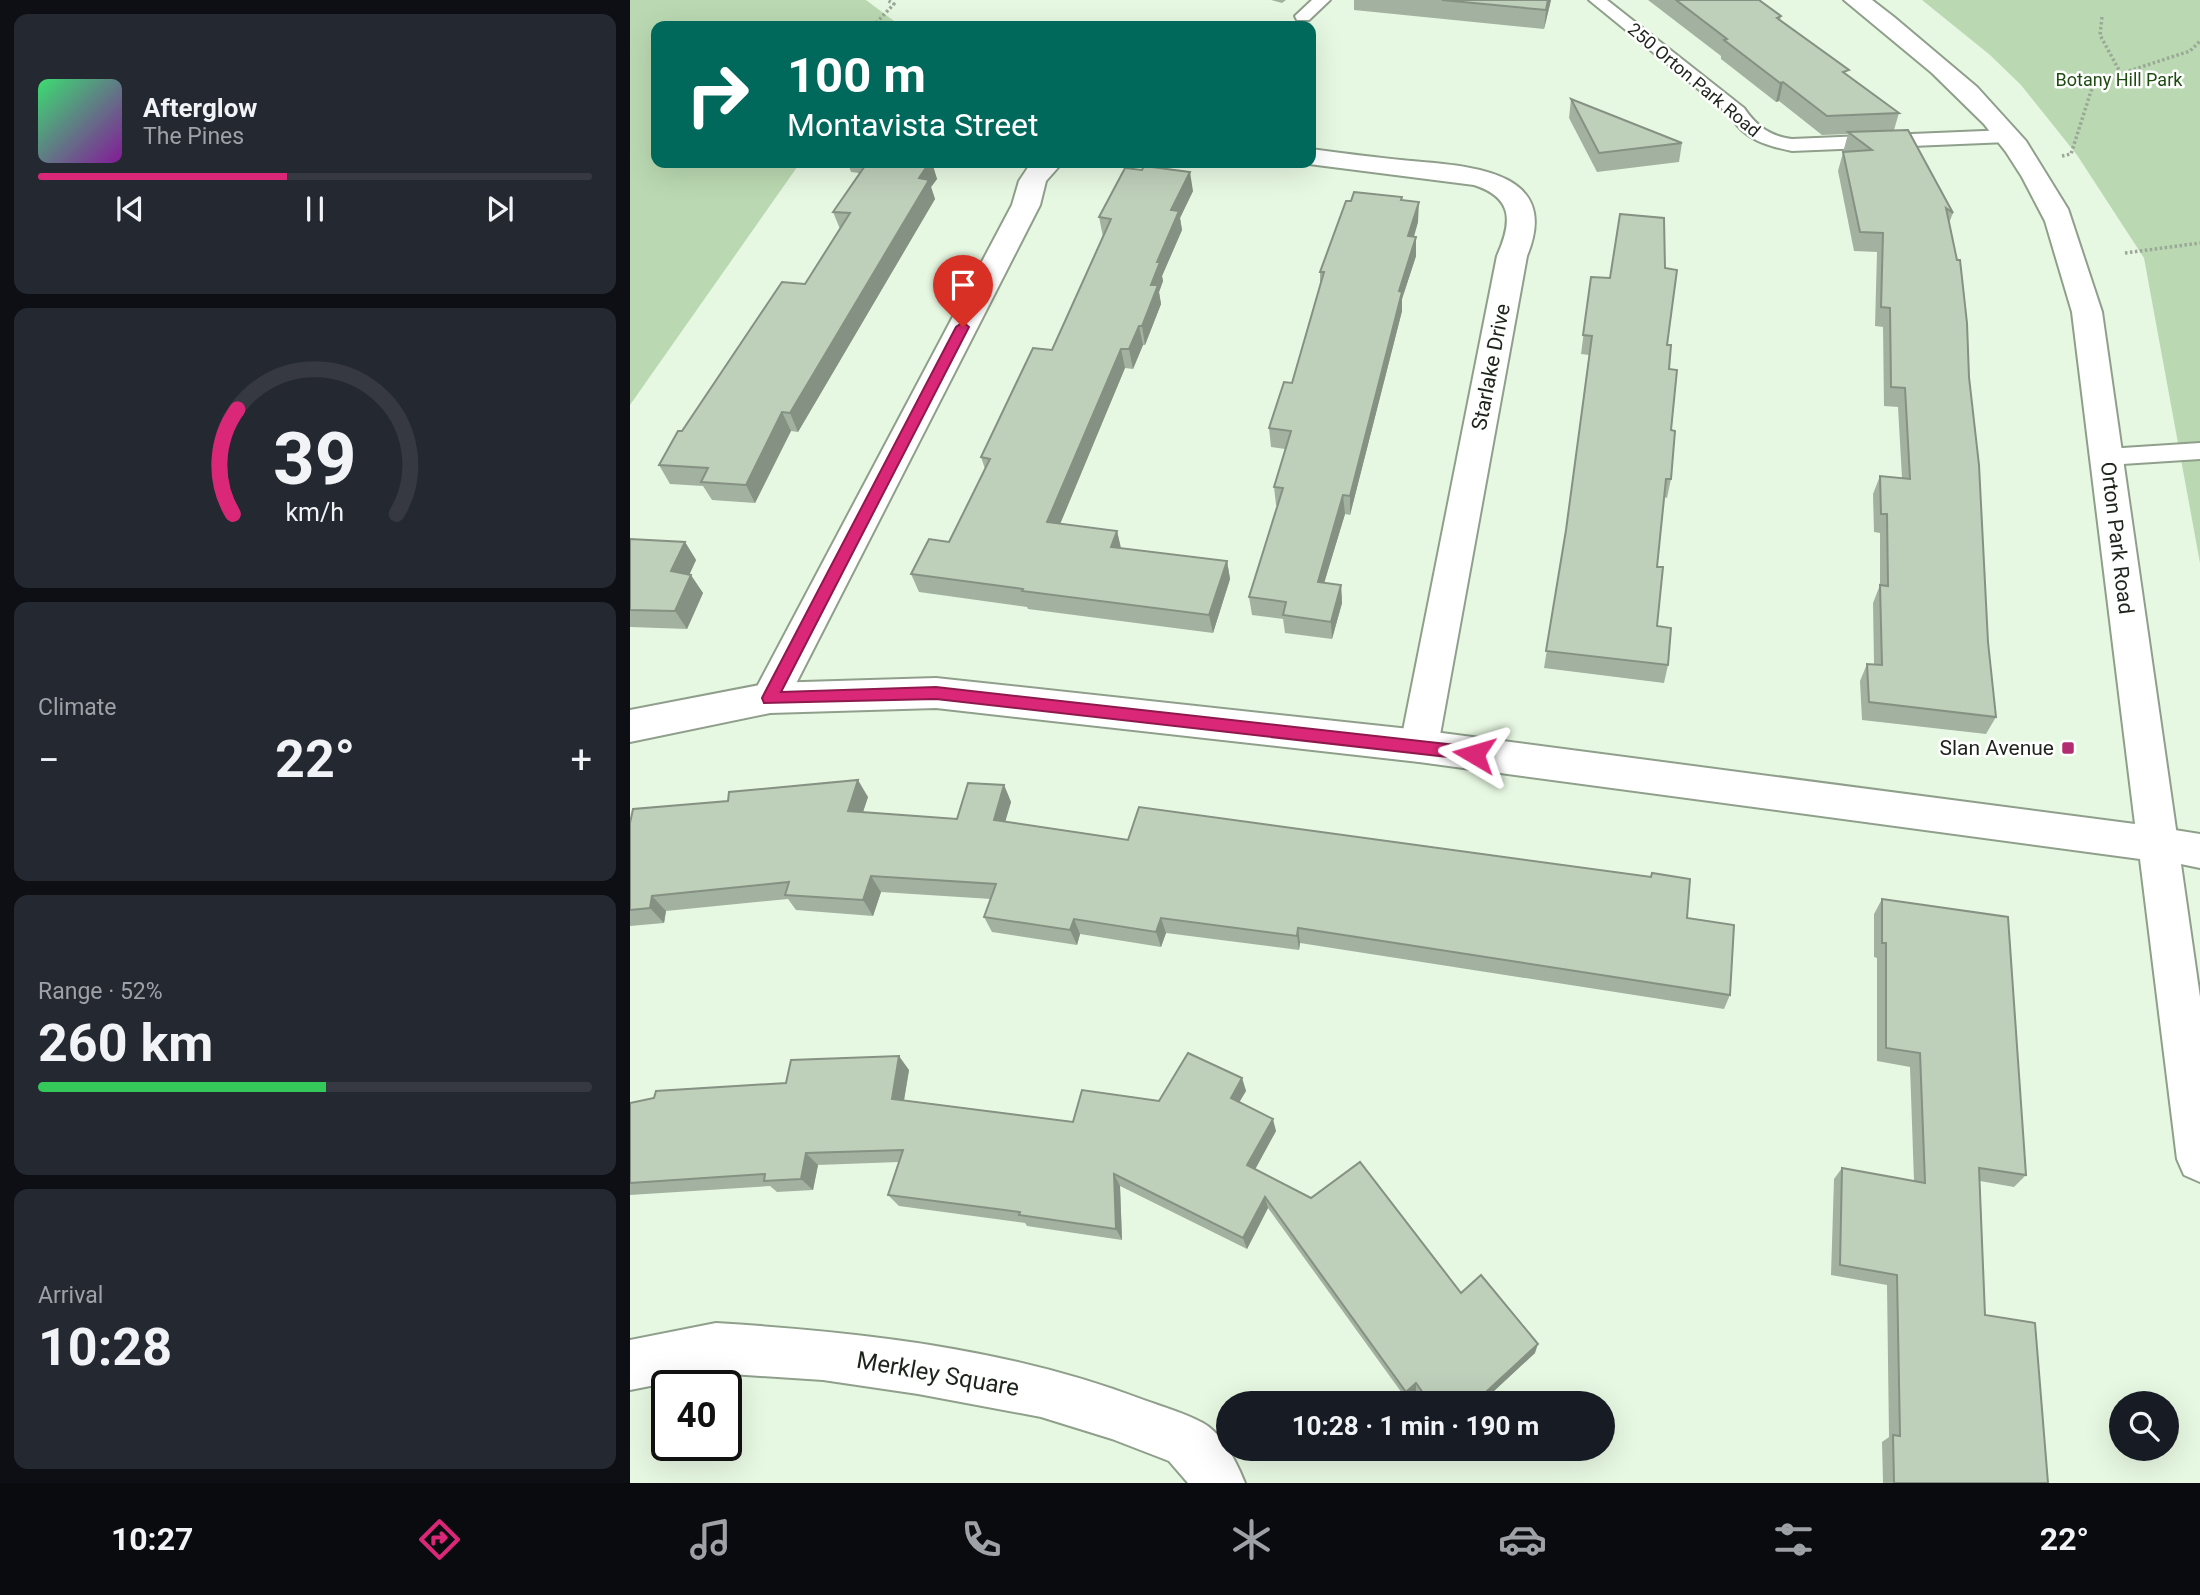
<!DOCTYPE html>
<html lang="en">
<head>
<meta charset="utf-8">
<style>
	:root { --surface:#171b24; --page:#242831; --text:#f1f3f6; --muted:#9ea1a6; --line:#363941; --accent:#db2777 }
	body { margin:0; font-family:Roboto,sans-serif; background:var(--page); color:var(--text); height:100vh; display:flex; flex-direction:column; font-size:26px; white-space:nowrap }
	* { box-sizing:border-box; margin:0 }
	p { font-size:23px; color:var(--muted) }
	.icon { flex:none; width:38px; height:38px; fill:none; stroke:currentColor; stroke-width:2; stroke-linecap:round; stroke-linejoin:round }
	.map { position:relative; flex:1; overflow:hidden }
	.side { display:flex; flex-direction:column; gap:14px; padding:14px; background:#0d0f14; width:630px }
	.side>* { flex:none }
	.guide { position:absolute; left:21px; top:21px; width:665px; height:147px; border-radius:14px; box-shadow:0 7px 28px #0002; background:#00695c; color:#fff; overflow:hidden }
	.controls { position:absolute; left:1479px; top:1391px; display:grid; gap:14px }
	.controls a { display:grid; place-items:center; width:70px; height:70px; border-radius:50%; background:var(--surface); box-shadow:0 7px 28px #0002; font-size:35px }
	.speed { position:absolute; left:21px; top:1370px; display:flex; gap:14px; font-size:35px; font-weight:700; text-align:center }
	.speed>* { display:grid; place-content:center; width:91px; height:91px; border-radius:50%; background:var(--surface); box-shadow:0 7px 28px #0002; line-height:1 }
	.speed .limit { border:4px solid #111; border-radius:10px; background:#fff; color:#111 }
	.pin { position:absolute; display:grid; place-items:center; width:60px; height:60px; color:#fff; margin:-72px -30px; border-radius:50% 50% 50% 0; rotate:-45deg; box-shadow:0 0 7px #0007 }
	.pin .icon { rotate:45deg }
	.me { position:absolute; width:77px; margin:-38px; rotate:277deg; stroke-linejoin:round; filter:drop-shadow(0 0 5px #0008) }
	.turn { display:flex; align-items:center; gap:24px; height:147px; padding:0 21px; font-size:32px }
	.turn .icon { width:91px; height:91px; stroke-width:2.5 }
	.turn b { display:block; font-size:49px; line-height:60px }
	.big { font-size:52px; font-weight:700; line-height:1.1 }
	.side .card { flex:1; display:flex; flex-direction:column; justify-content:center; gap:10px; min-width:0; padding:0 24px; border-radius:14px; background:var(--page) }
	.side .dial { align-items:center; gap:0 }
	.dial svg { height:182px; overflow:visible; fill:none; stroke:var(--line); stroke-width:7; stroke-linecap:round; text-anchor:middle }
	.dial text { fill:var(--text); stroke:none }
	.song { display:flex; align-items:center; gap:21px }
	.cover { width:84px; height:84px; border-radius:10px; background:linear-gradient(135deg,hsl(140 70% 55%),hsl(290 70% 35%)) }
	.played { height:7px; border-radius:4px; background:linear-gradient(90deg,var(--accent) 45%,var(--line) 45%) }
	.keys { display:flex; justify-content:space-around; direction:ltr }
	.heat { display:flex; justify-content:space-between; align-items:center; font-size:38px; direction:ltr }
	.charge { height:10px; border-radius:5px; background:linear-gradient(90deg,#34c759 52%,var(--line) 0) }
	.trip { position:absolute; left:586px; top:1391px; width:399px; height:70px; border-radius:35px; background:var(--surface); box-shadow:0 7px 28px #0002; font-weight:700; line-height:70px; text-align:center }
	.tab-bar { display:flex; height:112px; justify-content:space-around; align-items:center; background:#090b0e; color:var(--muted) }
	.tab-bar .icon { width:49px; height:49px }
	.tab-bar .current { color:var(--accent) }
	.tab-bar b { font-size:32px; color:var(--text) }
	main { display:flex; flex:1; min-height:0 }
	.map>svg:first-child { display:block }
	.green { fill:#bad9b2 }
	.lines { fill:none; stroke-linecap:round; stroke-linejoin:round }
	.service-casing { stroke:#8f9f8b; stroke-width:4 }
	.minor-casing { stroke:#8f9f8b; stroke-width:4 }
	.tertiary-casing { stroke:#8f9f8b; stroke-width:4 }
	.path { stroke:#9ba897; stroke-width:3.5; stroke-dasharray:2.5 2.5; stroke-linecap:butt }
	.service { fill:#fff; fill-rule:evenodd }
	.minor { fill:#fff; fill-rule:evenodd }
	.tertiary { fill:#fff; fill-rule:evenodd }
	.wall { fill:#a3b2a0 }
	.shaded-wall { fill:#859182 }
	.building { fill:#becfba; stroke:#859182; stroke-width:2 }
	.route { fill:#db2777; stroke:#8e194d; stroke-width:2 }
	.poi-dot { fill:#b32c6f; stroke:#fff; stroke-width:2.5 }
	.labels { text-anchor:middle; stroke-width:5; stroke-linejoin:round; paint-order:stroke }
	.far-street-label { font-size:18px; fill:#1e241c; stroke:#fff }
	.far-park-label { font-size:18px; fill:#1f4c11; stroke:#fff }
	.street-label { font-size:21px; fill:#1e241c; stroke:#fff }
	.poi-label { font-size:21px; fill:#1e241c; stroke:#fff; text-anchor:end }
	.near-street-label { font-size:24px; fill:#1e241c; stroke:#fff }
</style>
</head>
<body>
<main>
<section class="side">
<div class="card">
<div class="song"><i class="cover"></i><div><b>Afterglow</b><p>The Pines</p></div></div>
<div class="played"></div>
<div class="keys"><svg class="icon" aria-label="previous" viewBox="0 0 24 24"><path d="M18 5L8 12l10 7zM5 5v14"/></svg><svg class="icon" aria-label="pause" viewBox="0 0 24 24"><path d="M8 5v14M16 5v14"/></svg><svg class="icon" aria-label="next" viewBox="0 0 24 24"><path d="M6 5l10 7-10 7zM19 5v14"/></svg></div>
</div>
<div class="card dial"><svg viewBox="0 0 100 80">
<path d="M14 69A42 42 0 1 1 86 69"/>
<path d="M14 69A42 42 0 0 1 16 23" stroke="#db2777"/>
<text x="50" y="56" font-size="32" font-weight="700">39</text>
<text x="50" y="72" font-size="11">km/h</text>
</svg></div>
<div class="card"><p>Climate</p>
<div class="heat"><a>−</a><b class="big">22°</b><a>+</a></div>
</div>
<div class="card"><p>Range · 52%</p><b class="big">260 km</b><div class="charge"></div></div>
<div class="card"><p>Arrival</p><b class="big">10:28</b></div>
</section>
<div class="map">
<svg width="1570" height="1483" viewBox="0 0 1570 1483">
	<rect width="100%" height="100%" fill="#e7f8e2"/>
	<g class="green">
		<path d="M0,0H236L268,24L266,26H26V163H170L0,405Z"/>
		<path d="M1292,0H1570V563L1514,258L1447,155L1391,85L1360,55Z"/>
	</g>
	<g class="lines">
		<defs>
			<g id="service">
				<path d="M682,0H700L679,20H667L665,16Z"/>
				<path d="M959,0H977L1114,108C1127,127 1140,136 1162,139L1378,130L1387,136L1378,142L1162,151C1137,146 1113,139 1100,115Z"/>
				<path d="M1570,443V459L1477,465L1469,463L1466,457L1469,451L1477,449Z"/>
			</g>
			<g id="minor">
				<path d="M681,149C711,153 741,157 771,160C831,166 934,166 897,256L808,746L803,757L789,762L775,757L770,746L867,256C882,222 884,198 844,185L671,163H681Z"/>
				<path d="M401,163H432L416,181L410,205L153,709L140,713L127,709L121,698L382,205L389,181Z"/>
				<path d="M1526,827L1570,834V868L1512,856L1506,844L1512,832Z"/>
				<path d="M86,1323C230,1332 378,1348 514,1400C533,1407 555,1413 573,1423C593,1434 607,1463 615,1483H558L539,1461L482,1439L411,1417L288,1394L193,1380L86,1373L0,1390V1340Z"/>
			</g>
			<path id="tertiary" d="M1214,0H1242L1264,17L1347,87L1396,141L1438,209L1472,312L1570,997V1182L1554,1175L1547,1159L1510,859L789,762L306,708L140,713L0,742V710L140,683L306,678L789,730L1505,824L1442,312L1415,221L1392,177L1376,152L1354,124L1302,73Z"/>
		</defs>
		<use href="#service" class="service-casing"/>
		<use href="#minor" class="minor-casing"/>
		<use href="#tertiary" class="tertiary-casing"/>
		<g class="path">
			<path d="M1472,17L1470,35L1490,72"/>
			<path d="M250,26L246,23L264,4L257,0"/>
			<path d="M1432,156L1441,154L1461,91L1468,81L1560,51L1570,41"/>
			<path d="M1495,253L1570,243"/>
		</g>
		<use href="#service" class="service"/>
		<use href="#minor" class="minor"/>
		<use href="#tertiary" class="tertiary"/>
	</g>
	<g class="wall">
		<path d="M641,0H656L652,3Z"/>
		<path d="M724,0H921L914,29L724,10Z"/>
		<path d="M1018,0H1129L1151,16L1150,20L1217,75L1269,113L1264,130L1323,213L1319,223L1339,377L1358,642L1366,717L1356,734L1232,720L1230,681L1237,664H1244L1243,603L1250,585V533L1244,532L1243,494L1250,476L1272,478L1268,407L1254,406L1253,327L1245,326L1247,252L1224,251L1208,171L1218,134L1192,135L1149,101L1146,102L1091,59V56Z"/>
		<path d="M941,99L1052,143L1049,162L967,172L939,118Z"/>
		<path d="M218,163H302L307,179L301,187L305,199L168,432L161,431L125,503L82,500L73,486L40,484L29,465L52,431L175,284L210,229L203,212L229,173L221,172Z"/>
		<path d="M563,191L550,218L552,230L532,276L533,281L529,292L531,304L515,345H513L503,369L495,368L430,524L487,531L491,548L597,561L600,579L583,633L398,609L397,607L289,592L281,574L319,542L355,469L351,457L422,350L473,237L469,217Z"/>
		<path d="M772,197V200L788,222L784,237H786V256L772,299V311L720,515L715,514L694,583L711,585L712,603L702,639L655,633L653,619L622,615L619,597L648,506L646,505L644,487L655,449L641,447L639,428L662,383L690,284V272L721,201Z"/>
		<path d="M961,277L1037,345L1041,430V479L1037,498L1034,497L1027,567V626L1038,665L1034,683L914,668L936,530L959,355L951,354Z"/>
		<path d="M0,539L55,542L66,560L59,574L73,593L57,629L0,627Z"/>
		<path d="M374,785L381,802L375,822L498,840L1021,877L1022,873L1057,918L1100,995L1094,1009L670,943L669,950L536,933L531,947L450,934L447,945L362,932L354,917L361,899L251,892L243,916L166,910L158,899L36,911L34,923L0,926V823L238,797L233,812L327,819Z"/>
		<path d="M1252,899L1396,1175L1384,1187L1350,1181L1355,1315L1418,1483H1253L1252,1442L1259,1437L1257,1285L1201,1275L1204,1179L1212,1168L1284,1181L1280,1067L1247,1061V958L1244,957V914Z"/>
		<path d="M279,1070L274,1100L443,1122L529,1101L612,1078L616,1091L609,1102L646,1131L625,1169L831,1293L905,1353L850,1404H795L786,1391L777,1400L638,1208L617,1249L490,1186L492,1240L397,1226L395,1223L269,1206L258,1195L269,1162L188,1165L183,1190L147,1192L140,1186L0,1195V1103L156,1083Z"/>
	</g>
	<g class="shaded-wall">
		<path d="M918,0H921L914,29L916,10Z"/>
		<path d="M1153,82L1149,101L1146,102L1150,83Z"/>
		<path d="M299,163H302L307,179L301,187L305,199L168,432L160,413L289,178Z"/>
		<path d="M560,172L563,191L550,218L552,230L532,276L533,281L529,292L531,304L515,345L512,326L521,285L541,210Z"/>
		<path d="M789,202L788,222L778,255V236Z"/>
		<path d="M786,237V256L772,299V311L720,515V496L769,291Z"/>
		<path d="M509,326L513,345L503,369L499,349Z"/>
		<path d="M491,349L495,368L423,541L417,522Z"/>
		<path d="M152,412L161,431L125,503L116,485Z"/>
		<path d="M713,495L715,514L689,600L688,582Z"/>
		<path d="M487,531L491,549L481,547Z"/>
		<path d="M55,542L66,560L53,589L41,571Z"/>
		<path d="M597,561L600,579L583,633L579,615Z"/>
		<path d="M61,575L73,593L57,629L45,611Z"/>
		<path d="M711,585L712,603L702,639L701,622Z"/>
		<path d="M228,780L238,797L228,827L218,811Z"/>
		<path d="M374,785L381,802L371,836L364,820Z"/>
		<path d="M241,876L251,892L243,916L233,900Z"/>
		<path d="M22,896L36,911L34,923L20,908Z"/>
		<path d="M531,918L536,933L531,947L526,932Z"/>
		<path d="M444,919L450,934L447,945L440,930Z"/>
		<path d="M668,928L670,943L669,950L667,936Z"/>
		<path d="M269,1056L279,1070L272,1112L262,1099Z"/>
		<path d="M612,1078L616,1091L604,1111L601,1098Z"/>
		<path d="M643,1119L646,1131L621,1177L617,1165Z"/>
		<path d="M176,1153L188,1165L183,1190L171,1179Z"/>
		<path d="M484,1174L490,1186L492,1240L486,1229Z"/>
		<path d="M635,1197L638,1208L617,1249L613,1238Z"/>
		<path d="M908,1344L905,1353L850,1404H843Z"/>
		<path d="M786,1383V1391L777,1400L776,1392Z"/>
	</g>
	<g class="building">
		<path d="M812,0H918L916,10Z"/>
		<path d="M1046,0H1129L1151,16L1147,18L1219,70L1213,72L1269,113L1197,116L1153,82L1150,83L1094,40L1097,39Z"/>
		<path d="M941,99L1052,143L969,153Z"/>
		<path d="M1278,130L1323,213L1316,208L1327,260H1330L1337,323L1339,377L1349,465L1358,642L1366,717L1239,702L1237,664L1252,665L1250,585L1258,586L1257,514H1251L1250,476L1280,479L1275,388L1261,387L1260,308L1251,307L1253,233L1230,232L1213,152L1242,150L1218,132Z"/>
		<path d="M237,163H299L289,178L299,180L160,413L152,412L116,485L71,482L78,468L29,465L48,431H52L152,282L175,284L220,213L203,212Z"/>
		<path d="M514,166L560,172L541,210L549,211L527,262H530L521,285H528L512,326H509L499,349H491L417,522L487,531L481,547L597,561L579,615L392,591L393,589L281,574L299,539L319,542L360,459L351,457L403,348L422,350L481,219L469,217L495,168L512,170Z"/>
		<path d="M724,192L772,197L771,200L789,202L778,236L786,237L769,291L772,292L720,496L713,495L688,582L711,585L701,622L653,615L656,602L619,597L653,488L644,487L661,431L639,428L654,382L662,383L694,272H690L716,201H721Z"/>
		<path d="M990,214L1034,218L1035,268L1047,270L1037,345H1041L1039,369L1047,370L1041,430L1045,431L1041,479H1036L1027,567H1033L1027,626L1041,628L1038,665L916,651L936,530L962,336L953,335L961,277L980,278Z"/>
		<path d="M0,539L55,542L41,571L61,575L45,611L0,610Z"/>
		<path d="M228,780L218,811L327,819L338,783L374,785L364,820L498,840L509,807L1021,877L1022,873L1060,879L1057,918L1104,925L1100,995L668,928L667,936L531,918L526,932L444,919L440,930L354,917L366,884L241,876L233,900L155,895L159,882L22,896L20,908L0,910V823L3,809L98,801L99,792Z"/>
		<path d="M1252,899L1378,917L1396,1175L1349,1168L1355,1315L1405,1323L1418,1483H1264L1263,1435L1270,1436L1267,1275L1210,1265L1212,1168L1295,1183L1290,1053L1256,1048V943H1252Z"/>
		<path d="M558,1053L612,1078L601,1098L643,1119L617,1165L681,1198L730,1162L831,1293L851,1275L908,1344L843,1404H801L786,1383L776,1392L635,1197L613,1238L484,1174L486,1229L389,1215L390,1212L258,1195L273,1150L176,1153L171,1179L134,1181L135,1174L0,1183V1103L24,1098L26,1091L156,1083L161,1060L269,1056L262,1099L443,1122L452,1090L529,1101Z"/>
	</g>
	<path class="route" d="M333,322L339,327L151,692L306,687L844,747L850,749L852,754L850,758L844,760L306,699L134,703L132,698L134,694L326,327Z"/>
	<rect class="poi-dot" x="1431" y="741" width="14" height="14" rx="3.5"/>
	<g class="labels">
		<g class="far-street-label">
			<text transform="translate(1064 80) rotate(40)" y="6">250 Orton Park Road</text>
		</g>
		<g class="far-park-label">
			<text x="1489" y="86">Botany Hill Park</text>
		</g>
		<g class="street-label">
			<text transform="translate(861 367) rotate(-79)" y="7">Starlake Drive</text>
			<text transform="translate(1487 538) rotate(83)" y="7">Orton Park Road</text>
		</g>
		<g class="poi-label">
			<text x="1424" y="755">Slan Avenue</text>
		</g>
		<g class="near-street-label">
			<text transform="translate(308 1374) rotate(10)" y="8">Merkley Square</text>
		</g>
	</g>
</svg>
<div class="controls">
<a><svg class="icon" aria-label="search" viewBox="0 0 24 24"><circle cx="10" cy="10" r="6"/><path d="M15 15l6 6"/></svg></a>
</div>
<div class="speed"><div class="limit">40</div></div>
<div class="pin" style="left:333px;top:327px;background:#d93025"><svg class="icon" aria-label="arrive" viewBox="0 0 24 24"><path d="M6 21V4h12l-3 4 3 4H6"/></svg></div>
<svg class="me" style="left:844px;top:754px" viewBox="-20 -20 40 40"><path d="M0-17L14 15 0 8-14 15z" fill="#db2777" stroke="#fff" stroke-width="4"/></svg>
<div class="trip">10:28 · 1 min · 190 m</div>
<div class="guide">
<div class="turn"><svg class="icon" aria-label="right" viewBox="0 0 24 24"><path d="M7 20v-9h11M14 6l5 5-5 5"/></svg><div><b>100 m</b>Montavista Street</div></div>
</div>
</div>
</main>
<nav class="tab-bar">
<b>10:27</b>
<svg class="icon current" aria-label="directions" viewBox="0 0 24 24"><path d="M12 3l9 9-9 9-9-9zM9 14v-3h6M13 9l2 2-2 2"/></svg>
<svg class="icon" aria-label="music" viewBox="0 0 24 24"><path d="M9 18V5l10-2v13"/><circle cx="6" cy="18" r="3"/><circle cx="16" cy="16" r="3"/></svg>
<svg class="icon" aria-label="phone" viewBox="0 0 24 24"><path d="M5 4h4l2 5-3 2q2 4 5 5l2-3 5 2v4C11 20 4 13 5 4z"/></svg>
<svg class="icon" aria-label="climate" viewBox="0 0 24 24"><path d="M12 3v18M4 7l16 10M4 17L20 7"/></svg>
<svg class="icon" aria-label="car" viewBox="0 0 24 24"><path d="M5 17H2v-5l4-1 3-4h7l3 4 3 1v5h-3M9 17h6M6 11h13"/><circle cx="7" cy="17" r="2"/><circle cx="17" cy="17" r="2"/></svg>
<svg class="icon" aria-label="filters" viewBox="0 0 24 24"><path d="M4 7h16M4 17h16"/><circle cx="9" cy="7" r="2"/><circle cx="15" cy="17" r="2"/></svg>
<b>22°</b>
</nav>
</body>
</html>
